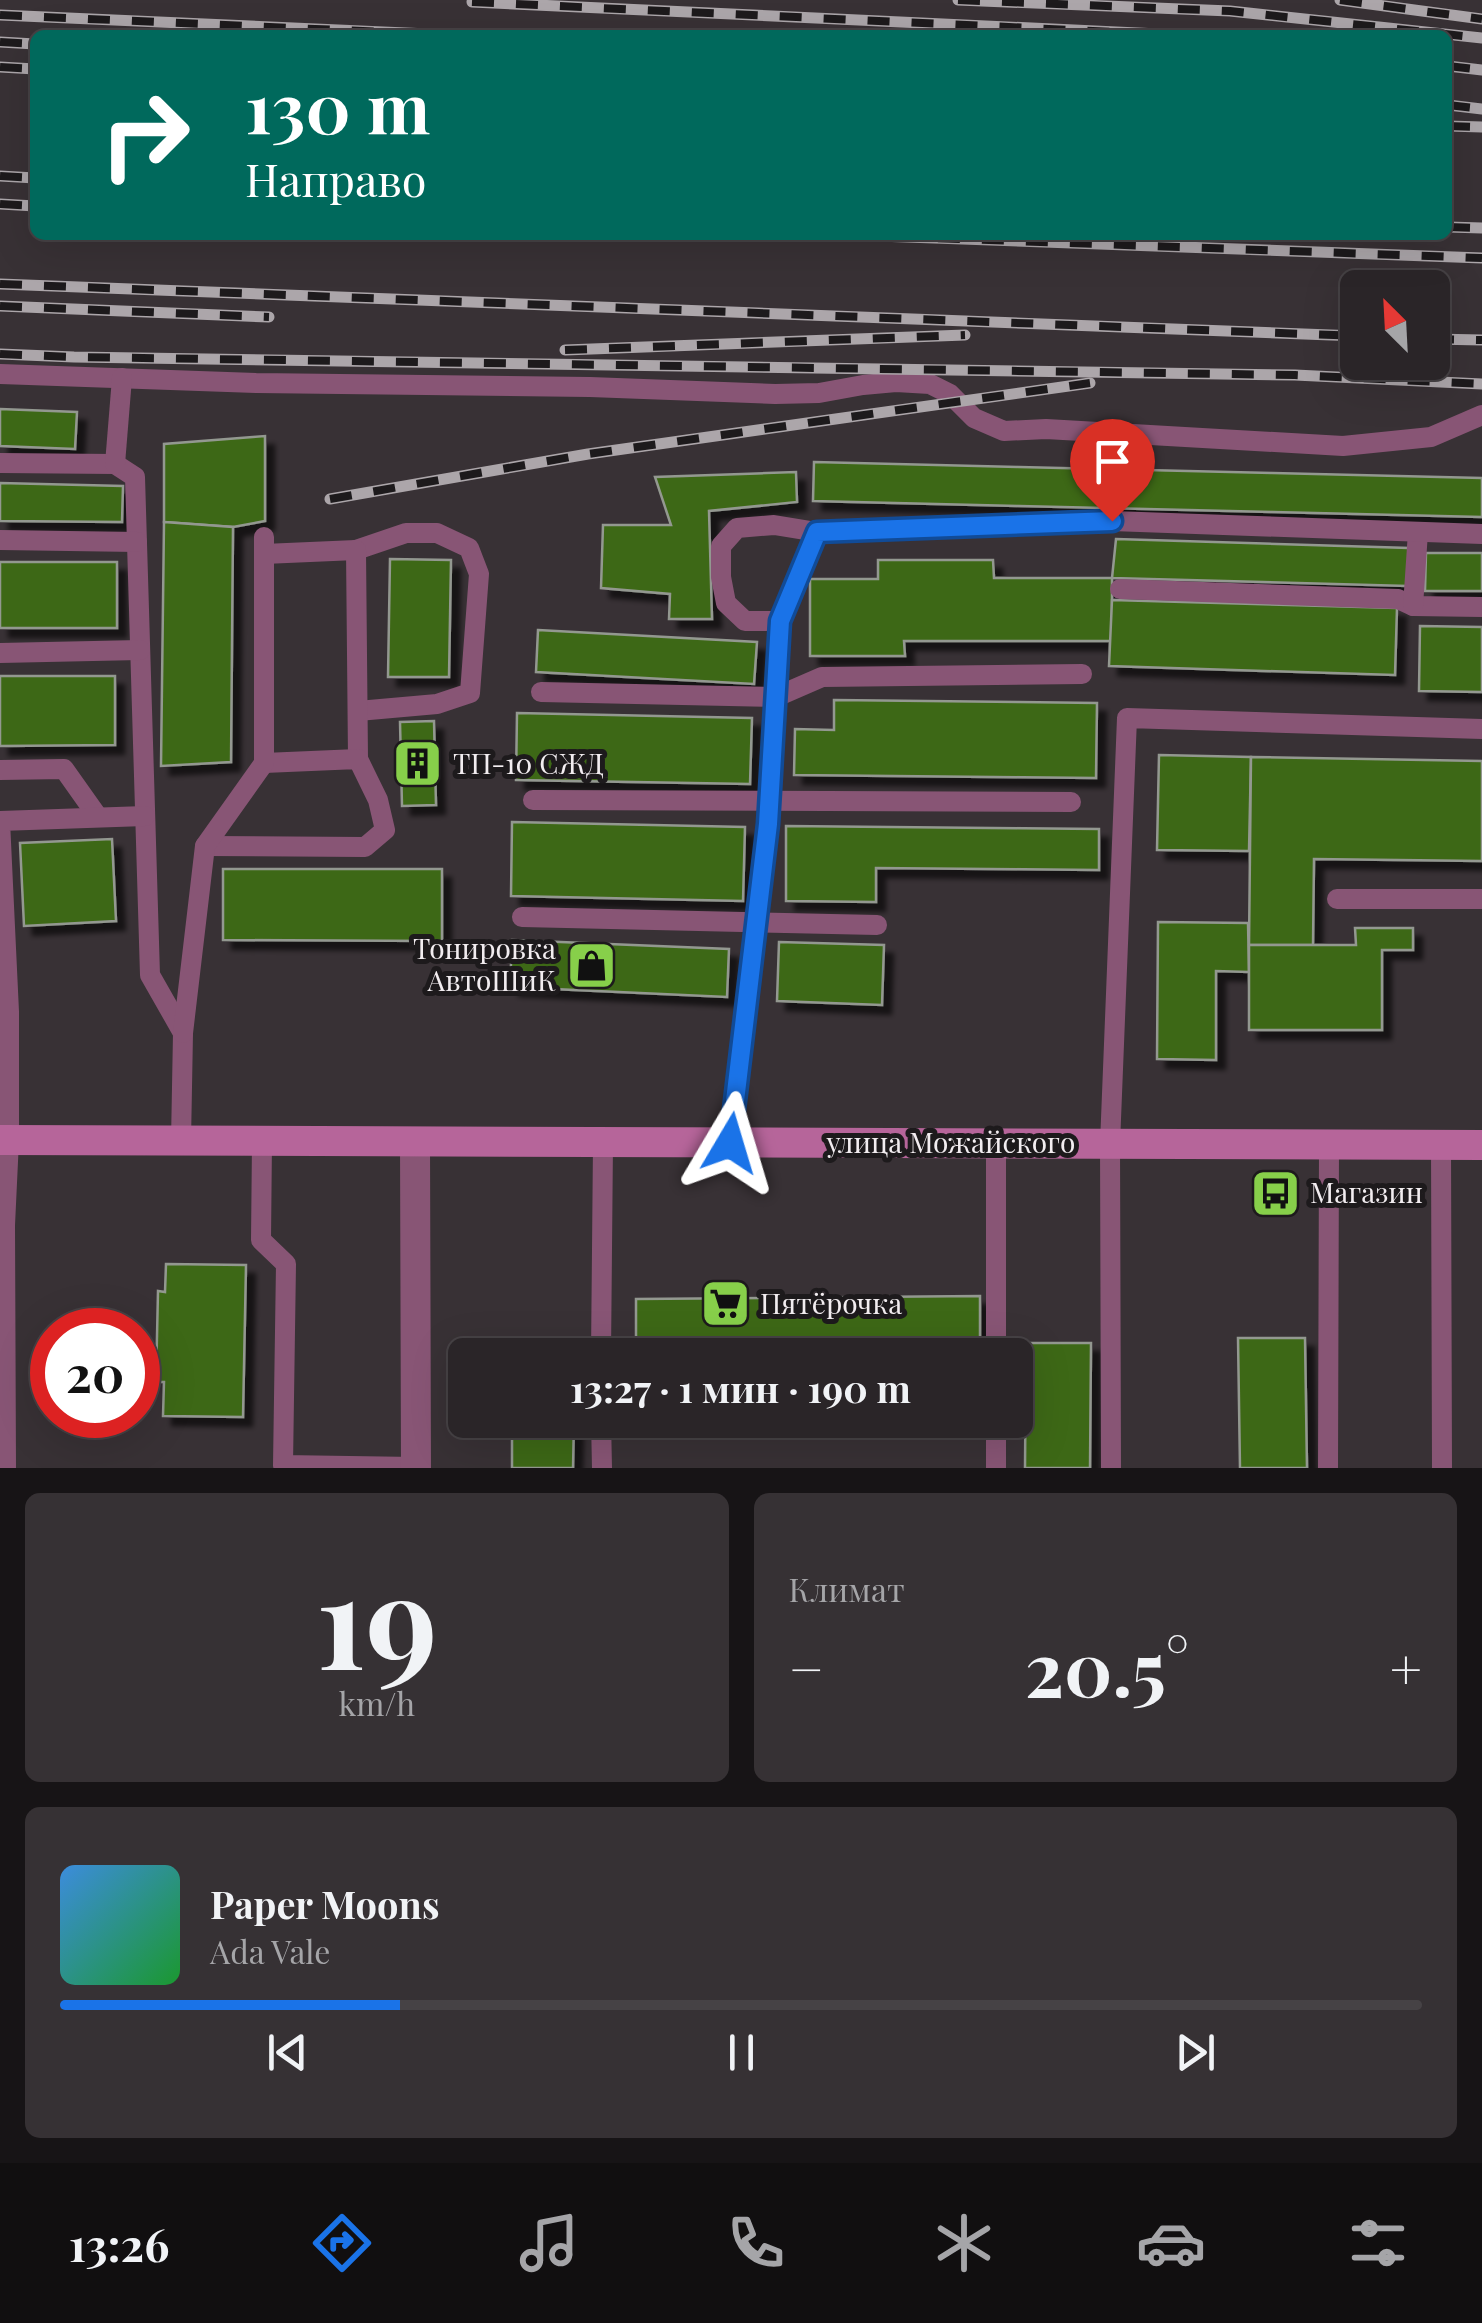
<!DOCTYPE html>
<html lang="ru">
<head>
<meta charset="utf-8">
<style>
	:root { --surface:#2a2528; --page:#363134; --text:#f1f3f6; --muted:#a5a5a8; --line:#464245; --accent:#1a73e8 }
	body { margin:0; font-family:"Playfair Display",serif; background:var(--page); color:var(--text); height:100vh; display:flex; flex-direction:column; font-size:38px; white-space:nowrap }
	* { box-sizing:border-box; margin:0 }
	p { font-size:32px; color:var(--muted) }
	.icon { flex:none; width:55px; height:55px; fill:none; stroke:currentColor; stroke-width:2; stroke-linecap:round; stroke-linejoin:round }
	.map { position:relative; height:1468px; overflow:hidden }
	.panel { display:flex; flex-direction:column; gap:25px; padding:25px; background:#171416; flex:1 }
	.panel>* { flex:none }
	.top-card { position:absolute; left:30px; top:30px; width:1422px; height:210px; border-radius:15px; box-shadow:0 10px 40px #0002,0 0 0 2px var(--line); background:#00695c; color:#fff; overflow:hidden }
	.needle { width:65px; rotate:336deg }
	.controls { position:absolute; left:1340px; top:270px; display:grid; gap:20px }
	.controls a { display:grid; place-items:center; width:110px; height:110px; border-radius:15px; background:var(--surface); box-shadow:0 10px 40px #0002,0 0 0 2px var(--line); font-size:50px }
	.speed { position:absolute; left:30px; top:1308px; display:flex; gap:20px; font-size:50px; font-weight:700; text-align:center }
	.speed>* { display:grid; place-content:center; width:130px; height:130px; border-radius:50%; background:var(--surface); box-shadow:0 10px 40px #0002,0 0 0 2px var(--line); line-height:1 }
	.speed .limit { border:15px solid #d22; background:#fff; color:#111 }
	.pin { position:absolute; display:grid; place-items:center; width:85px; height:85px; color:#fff; margin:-102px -42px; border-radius:50% 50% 50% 0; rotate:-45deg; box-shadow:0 0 10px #0007 }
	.pin .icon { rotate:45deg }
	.me { position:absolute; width:110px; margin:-55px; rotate:7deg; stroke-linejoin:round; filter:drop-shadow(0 0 8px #0008) }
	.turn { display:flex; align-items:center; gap:35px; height:210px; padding:0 50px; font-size:45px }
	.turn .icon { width:130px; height:130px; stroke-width:2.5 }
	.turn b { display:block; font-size:70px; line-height:85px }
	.big { font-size:75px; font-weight:700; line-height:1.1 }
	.panel .widget { flex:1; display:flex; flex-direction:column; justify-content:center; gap:15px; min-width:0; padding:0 35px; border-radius:15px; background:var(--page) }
	.panel .dial { align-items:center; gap:0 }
	.dial b { font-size:130px; line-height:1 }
	.song { display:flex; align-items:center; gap:30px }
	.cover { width:120px; height:120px; border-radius:15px; background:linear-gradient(135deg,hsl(210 70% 55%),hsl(130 70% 35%)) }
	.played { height:10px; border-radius:5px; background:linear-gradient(90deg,var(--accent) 25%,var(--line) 25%) }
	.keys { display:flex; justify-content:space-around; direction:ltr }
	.heat { display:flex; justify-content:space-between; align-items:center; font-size:55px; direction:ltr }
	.panel .tiles { flex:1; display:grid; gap:25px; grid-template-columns:1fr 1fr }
	.widget:last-child { grid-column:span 2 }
	.trip { position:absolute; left:448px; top:1338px; width:585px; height:100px; border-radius:15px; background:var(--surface); box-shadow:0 10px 40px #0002,0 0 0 2px var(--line); font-weight:700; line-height:100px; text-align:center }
	.menu { display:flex; height:160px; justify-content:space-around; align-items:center; background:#110f10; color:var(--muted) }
	.menu .icon { width:70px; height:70px }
	.menu .selected { color:var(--accent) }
	.menu b { font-size:45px; color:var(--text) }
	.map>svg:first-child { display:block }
	.building { fill:#3e6816; stroke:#939890; stroke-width:2.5; filter:url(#shadow) }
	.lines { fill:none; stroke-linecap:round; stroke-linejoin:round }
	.lane { stroke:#885575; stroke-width:20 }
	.street { stroke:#885575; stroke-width:30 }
	.secondary { stroke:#b6659a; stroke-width:30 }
	.rail-casing { stroke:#aca6aa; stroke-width:11 }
	.rail { stroke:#1d1a1c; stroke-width:8; stroke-dasharray:22; stroke-linecap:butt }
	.route-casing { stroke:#114b97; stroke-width:25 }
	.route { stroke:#1a73e8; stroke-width:18 }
	.labels { text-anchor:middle; stroke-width:10; stroke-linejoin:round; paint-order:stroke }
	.poi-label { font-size:28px; fill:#f2edf0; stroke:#1d1a1c; text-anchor:start }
	.street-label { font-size:28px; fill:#f2edf0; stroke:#1d1a1c }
</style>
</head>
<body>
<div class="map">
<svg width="1482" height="1468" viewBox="0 0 1482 1468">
	<defs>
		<filter id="shadow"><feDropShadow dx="9" dy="9" stdDeviation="2.5" flood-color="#0009"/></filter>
	</defs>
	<rect width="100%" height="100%" fill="#383135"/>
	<g class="building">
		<path d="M0,409L77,412L75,449L0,446Z"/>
		<path d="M265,436V521L233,527L164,522V444Z"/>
		<path d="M814,462L1482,478V517L813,501Z"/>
		<path d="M796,472L797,502L709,511L712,619H669L670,594L601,588L603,525H671L655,477Z"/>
		<path d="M0,483L123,486L122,522L0,521Z"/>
		<path d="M164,522L233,527L231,762L161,766Z"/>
		<path d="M1116,539L1409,548L1408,586L1112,578Z"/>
		<path d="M1426,553H1482V591H1425Z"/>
		<path d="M390,559L451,560L449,677H388Z"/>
		<path d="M878,560H993L994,578H1112V641H904L905,656H810V579H878Z"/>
		<rect x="0" y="562" width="117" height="66"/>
		<path d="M1112,600L1397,608L1395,675L1109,666Z"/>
		<path d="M1420,626L1482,627V692L1419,691Z"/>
		<path d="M538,630L757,642L754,684L536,672Z"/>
		<path d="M0,676H115V745L0,746Z"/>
		<path d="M834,700L1097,703L1096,778L794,775L795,729L834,730Z"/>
		<path d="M517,713L752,718L750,784L516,780Z"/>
		<path d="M434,721L436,805L402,806L400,722Z"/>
		<path d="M1159,755L1251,757L1249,851L1157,850Z"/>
		<path d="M1251,757L1482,761V861L1314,859L1313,945H1249Z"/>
		<path d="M512,822L745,827L743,901L511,896Z"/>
		<path d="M786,826L1099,829V870L876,868V902L786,901Z"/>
		<path d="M112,839L116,921L24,926L20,843Z"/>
		<path d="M223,869H442V941L223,940Z"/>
		<path d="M1158,922L1248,923L1249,972L1216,971V1060L1157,1059Z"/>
		<path d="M1355,928H1413V950H1382V1030H1249V945H1356Z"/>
		<path d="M512,940L729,949L727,997L510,987Z"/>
		<path d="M779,942L884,945L882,1005L777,1001Z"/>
		<path d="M166,1264L246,1265L243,1417L163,1416L164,1382H156L158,1291L165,1292Z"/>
		<path d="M980,1296V1355H636V1299Z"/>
		<path d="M1238,1338H1305L1307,1468H1240Z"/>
		<rect x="512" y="1343" width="62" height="12"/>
		<path d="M1026,1343H1091L1090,1468H1025Z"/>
		<path d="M512,1420H574L573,1468H512Z"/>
	</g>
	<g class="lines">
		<g class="lane">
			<path d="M0,374L256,383L590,387L775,394L819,393L863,385L896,382L930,384L950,394L974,418L1004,431L1046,429L1343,446L1431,437L1482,415"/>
			<path d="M0,463L115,464L135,477L150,975L183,1033L181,1141"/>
			<path d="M115,464L122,378"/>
			<path d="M0,540L137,542"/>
			<path d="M356,550L406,533H437L469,548L479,574L470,693L437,704L358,711"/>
			<path d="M264,554L356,550L358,759"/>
			<path d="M1120,589L1398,599L1413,606L1482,607"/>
			<path d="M1413,606L1418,532"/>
			<path d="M781,621H745L726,603L721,577V546L737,528L774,525L817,532"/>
			<path d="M0,653L140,650"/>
			<path d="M541,692L776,697L822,677L1082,674"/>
			<path d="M0,770L64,769L98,817"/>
			<path d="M533,800L1071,802"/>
			<path d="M205,846L365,847L385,830L378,800L358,759L264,763"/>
			<path d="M1337,899H1482"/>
			<path d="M522,917L877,925"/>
			<path d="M183,1033L205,846L264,763V537"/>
			<path d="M262,1141L261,1240L286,1264L283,1465L416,1467"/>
			<path d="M731,1143L767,824L781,621L817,532L1112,521L1482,534"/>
			<path d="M1441,1145L1442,1468"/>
			<path d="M601,1355L603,1143"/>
			<path d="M996,1355V1142"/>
			<path d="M601,1420L602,1468"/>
			<path d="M996,1420V1468"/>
			<path d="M6,1468L5,1225L9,1140V1012L0,821L145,816"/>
			<path d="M1111,1468L1110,1144L1127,718L1482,729"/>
			<path d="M1328,1468L1329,1145"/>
		</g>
		<path class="street" d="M415,1142L416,1468"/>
		<path class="secondary" d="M0,1140L1482,1145"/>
		<defs>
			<g id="rail">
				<path d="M958,0L1230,11L1482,38"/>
				<path d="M1340,0L1482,19"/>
				<path d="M472,2L1180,35"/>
				<path d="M0,15L451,35"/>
				<path d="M0,42L35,44"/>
				<path d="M1448,66L1482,70"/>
				<path d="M0,67L35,69"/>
				<path d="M1448,105L1482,109"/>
				<path d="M1448,126L1482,127"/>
				<path d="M0,176L35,178"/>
				<path d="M0,204L35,206"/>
				<path d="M1448,227L1482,228"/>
				<path d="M850,235L1482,258"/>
				<path d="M0,284L1358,336"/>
				<path d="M0,306L269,317"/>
				<path d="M1432,339L1482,340"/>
				<path d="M565,350L965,335"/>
				<path d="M0,354L74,357L1295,375L1482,384"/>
				<path d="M330,499L588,454L1090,383"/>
			</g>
		</defs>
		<use href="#rail" class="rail-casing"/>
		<use href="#rail" class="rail"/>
	</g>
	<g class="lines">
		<defs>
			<path id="route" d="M730,1143L768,824L780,621L817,532L1112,521"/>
		</defs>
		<use href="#route" class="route-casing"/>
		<use href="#route" class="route"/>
	</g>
	<defs>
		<symbol id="building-square" viewBox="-11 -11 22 22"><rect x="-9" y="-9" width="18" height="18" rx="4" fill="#87cf4a" stroke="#1d1a1c"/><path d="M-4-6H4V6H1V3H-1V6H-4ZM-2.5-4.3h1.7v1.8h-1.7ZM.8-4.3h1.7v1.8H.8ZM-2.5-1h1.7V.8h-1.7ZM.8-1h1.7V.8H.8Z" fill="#111"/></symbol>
		<symbol id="shop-square" viewBox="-11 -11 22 22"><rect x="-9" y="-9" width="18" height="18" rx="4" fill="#87cf4a" stroke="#1d1a1c"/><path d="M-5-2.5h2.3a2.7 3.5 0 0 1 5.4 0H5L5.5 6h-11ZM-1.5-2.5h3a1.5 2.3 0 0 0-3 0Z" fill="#111"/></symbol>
		<symbol id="bus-square" viewBox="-11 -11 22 22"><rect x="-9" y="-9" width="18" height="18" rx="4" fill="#87cf4a" stroke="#1d1a1c"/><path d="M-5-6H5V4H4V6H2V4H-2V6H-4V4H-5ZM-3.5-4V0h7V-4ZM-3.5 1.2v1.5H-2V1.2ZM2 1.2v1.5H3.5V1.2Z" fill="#111"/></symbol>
		<symbol id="supermarket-square" viewBox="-11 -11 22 22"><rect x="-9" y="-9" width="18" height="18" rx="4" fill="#87cf4a" stroke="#1d1a1c"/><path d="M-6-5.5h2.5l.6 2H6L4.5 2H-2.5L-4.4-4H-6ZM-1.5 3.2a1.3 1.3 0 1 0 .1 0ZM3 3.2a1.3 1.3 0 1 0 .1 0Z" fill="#111"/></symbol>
	</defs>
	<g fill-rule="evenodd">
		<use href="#building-square" x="390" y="736" width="55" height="55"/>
		<use href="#shop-square" x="564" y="938" width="55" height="55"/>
		<use href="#bus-square" x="1248" y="1166" width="55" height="55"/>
		<use href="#supermarket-square" x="698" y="1276" width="55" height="55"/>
	</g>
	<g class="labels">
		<g class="poi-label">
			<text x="453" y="774">ТП-10 СЖД</text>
			<text x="556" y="959" text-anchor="end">Тонировка<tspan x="556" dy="32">АвтоШиК</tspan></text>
			<text x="1310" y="1203">Магазин</text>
			<text x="760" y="1314">Пятёрочка</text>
		</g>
		<g class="street-label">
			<text x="951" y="1153">улица Можайского</text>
		</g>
	</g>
</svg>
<div class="controls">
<a><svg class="needle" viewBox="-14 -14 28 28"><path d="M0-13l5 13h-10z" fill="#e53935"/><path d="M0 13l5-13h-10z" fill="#a5a5a8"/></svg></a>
</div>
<div class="speed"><div class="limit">20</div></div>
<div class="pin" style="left:1112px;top:521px;background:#d93025"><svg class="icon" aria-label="arrive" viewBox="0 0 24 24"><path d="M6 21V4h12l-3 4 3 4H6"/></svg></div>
<svg class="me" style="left:730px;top:1143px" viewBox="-20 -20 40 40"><path d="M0-17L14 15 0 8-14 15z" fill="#1a73e8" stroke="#fff" stroke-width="4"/></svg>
<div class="trip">13:27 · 1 мин · 190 m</div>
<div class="top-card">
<div class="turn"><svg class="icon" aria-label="right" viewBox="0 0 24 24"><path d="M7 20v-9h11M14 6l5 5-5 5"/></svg><div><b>130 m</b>Направо</div></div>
</div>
</div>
<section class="panel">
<div class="tiles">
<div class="widget dial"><b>19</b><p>km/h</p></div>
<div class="widget"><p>Климат</p>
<div class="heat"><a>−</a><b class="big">20.5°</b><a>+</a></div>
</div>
<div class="widget">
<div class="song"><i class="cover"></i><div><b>Paper Moons</b><p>Ada Vale</p></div></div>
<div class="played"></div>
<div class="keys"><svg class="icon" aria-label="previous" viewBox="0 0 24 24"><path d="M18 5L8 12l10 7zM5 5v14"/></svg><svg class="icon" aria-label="pause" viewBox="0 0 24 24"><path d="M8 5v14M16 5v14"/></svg><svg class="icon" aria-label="next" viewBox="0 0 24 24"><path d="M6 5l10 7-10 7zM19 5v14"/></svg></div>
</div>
</div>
</section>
<nav class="menu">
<b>13:26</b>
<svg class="icon selected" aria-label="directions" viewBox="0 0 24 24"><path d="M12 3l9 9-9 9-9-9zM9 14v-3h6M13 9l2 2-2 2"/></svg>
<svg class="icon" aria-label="music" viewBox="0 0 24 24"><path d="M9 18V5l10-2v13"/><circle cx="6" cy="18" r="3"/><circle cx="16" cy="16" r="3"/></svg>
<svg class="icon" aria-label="phone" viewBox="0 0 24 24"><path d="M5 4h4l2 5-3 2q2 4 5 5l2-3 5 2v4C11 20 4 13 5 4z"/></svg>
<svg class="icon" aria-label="climate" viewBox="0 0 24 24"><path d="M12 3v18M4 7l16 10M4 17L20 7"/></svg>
<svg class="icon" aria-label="car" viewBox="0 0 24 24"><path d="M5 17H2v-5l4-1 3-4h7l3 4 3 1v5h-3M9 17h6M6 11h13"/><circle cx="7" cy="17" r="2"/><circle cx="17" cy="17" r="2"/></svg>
<svg class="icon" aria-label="filters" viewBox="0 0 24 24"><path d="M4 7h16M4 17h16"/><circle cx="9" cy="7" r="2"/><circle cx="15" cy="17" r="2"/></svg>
</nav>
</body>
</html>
